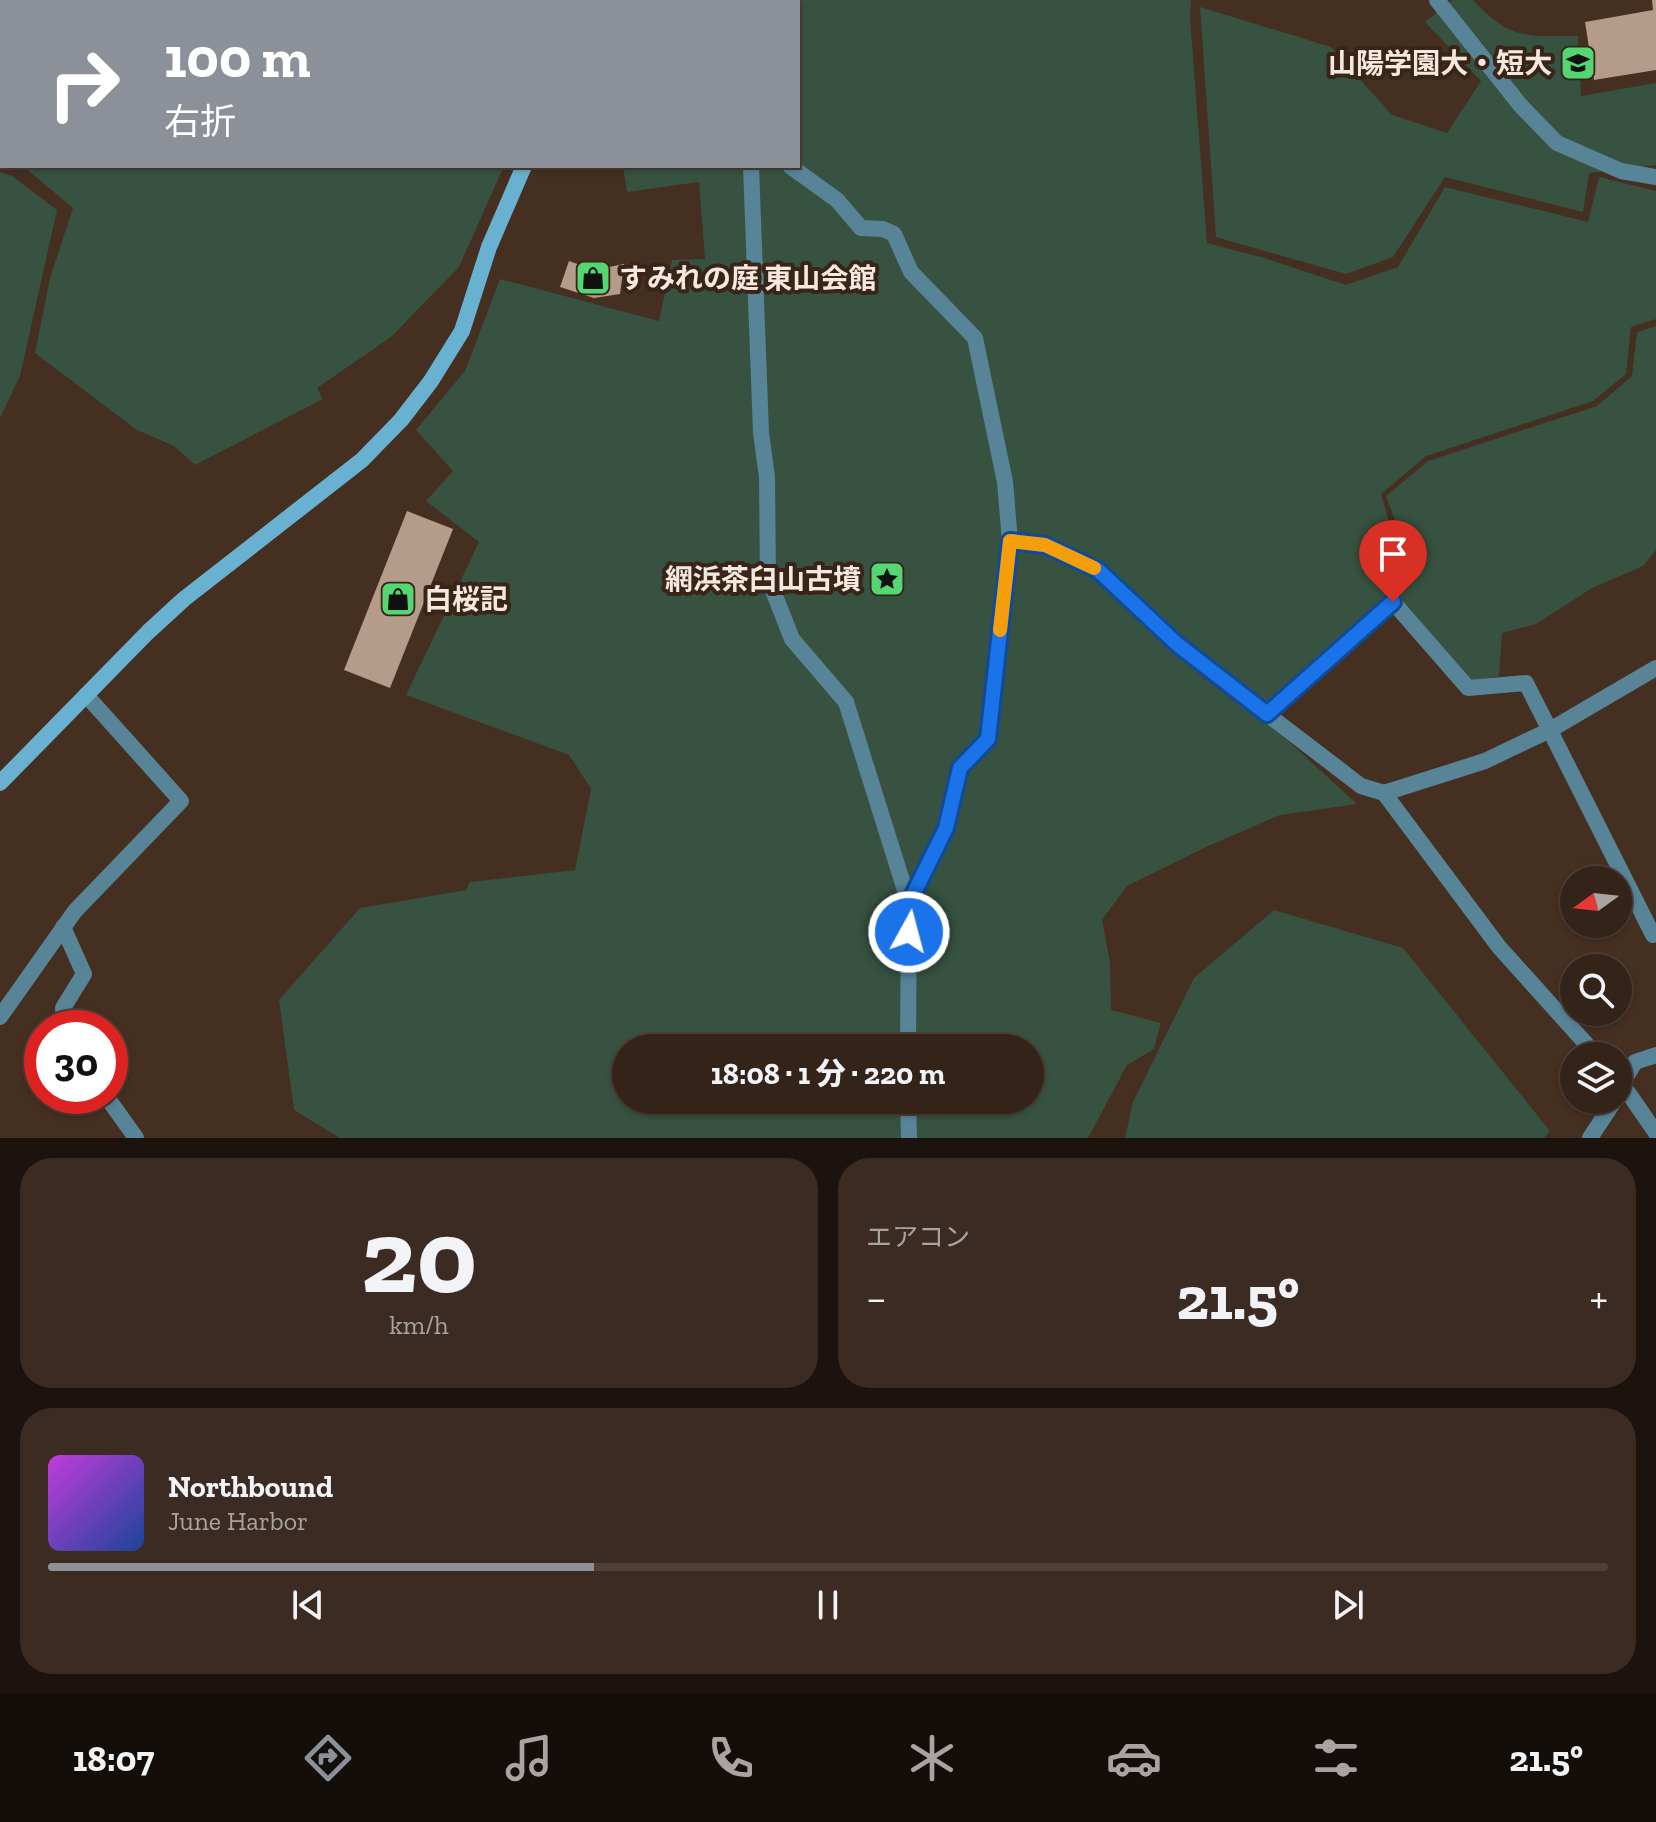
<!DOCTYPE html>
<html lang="ja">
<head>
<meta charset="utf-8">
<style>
	:root { --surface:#332319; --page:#3b2b22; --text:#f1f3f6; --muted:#a9a4a2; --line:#4e4038; --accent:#8c9099 }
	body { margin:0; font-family:"Zilla Slab","Noto Sans JP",serif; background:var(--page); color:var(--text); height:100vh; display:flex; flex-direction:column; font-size:30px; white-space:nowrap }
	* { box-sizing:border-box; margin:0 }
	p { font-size:26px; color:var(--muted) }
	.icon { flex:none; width:44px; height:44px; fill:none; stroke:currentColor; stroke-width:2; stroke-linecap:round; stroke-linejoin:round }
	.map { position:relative; height:1138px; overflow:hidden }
	.details { display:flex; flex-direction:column; gap:20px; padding:20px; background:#1c130e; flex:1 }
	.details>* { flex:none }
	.hud { position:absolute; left:0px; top:0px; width:800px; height:168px; box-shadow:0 2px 6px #0004,0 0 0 2px var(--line); background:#8c9099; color:#fff; overflow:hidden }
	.needle { width:52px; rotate:255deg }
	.fabs { position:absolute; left:1560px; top:866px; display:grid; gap:16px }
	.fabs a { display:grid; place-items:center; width:72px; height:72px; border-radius:50%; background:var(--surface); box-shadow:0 2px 6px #0004,0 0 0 2px var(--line); font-size:40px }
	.speed { position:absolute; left:24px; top:1010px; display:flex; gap:16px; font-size:40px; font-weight:700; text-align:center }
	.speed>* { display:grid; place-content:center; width:104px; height:104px; border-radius:50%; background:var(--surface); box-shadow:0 2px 6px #0004,0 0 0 2px var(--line); line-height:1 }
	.speed .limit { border:12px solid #d22; background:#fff; color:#111 }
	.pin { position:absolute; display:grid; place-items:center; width:68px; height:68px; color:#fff; margin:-82px -34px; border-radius:50% 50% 50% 0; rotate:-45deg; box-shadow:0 0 8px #0007 }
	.pin .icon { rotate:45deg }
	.me { position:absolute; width:88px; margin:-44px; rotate:7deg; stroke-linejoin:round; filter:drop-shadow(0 0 6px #0008) }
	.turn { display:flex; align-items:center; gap:28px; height:168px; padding:0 32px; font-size:36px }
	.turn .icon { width:104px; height:104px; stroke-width:2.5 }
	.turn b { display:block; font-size:56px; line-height:68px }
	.big { font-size:60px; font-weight:800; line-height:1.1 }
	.details .tile { flex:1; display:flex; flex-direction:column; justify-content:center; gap:12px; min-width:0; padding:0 28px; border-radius:32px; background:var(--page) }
	.details .dial { align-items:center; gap:0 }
	.dial b { font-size:104px; line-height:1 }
	.song { display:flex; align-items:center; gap:24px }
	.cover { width:96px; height:96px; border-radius:12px; background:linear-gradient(135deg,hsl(290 70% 55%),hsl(220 70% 35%)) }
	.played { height:8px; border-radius:4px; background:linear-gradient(90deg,var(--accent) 35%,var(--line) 35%) }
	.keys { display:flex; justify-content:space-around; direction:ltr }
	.heat { display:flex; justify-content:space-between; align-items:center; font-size:44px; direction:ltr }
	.details .tiles { flex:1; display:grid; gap:20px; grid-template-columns:1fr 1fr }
	.tile:last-child { grid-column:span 2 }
	.trip { position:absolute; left:612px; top:1034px; width:432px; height:80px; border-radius:40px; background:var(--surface); box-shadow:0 2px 6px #0004,0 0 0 2px var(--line); font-weight:800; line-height:80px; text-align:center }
	.tabs { display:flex; height:128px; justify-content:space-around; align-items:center; background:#140e0a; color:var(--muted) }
	.tabs .icon { width:56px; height:56px }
	.tabs .current { color:var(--accent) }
	.tabs b { font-size:36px; color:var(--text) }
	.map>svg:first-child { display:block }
	.green { fill:#375241; fill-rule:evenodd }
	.building { fill:#b59b8a }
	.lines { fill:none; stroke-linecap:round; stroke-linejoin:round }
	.street { stroke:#588498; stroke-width:16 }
	.secondary { stroke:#69b1d1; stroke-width:16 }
	.route-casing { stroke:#114b97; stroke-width:20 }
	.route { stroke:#1a73e8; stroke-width:14 }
	.slow { stroke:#f59e0b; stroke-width:14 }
	.labels { text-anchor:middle; stroke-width:8; stroke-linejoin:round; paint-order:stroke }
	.poi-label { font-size:28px; font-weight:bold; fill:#f6e8df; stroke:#392517; text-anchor:end }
</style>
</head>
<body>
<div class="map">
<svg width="1656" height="1138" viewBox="0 0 1656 1138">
	<rect width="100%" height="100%" fill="#442f21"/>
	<g class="green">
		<path d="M0,0H568L2,2V161Z"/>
		<path d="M786,0H1191L1190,17L1207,243L1261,257L1346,285L1398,267L1445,187L1588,222L1599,177L1656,191V319L1631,327L1626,374L1593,401L1426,456L1381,494L1397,549L1391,595L1261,716L1357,804L1280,815L1206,847L1127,886L1102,920L1110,962L1111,1010L1161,1023L1154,1049L1127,1065L1088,1138H340L294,1110L279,1000L360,908L466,890L470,882L575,870L591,789L569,755L406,695L479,542L426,501L453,471L416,430L465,371L500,279L659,321L672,260L705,259L699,182L627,192L623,166H798V2H785ZM626,1048H1030V1100H626Z"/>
		<path d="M1452,0H1473C1510,40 1526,36 1578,36L1581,96L1656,83V165L1589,173L1583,212L1445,177L1393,257L1346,274L1216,237L1200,7L1331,47L1392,115L1447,133L1481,81L1425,22Z"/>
		<path d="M23,166H504L459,267L391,337L317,388L323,399L195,465L174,446L137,430L35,353L50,278L73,208Z"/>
		<path d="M0,172L12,176L57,210L20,376L0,418Z"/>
		<path d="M1656,326V550L1643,566L1592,588L1536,624L1502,633L1499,676L1471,682L1396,596L1403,542L1386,496L1428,461L1597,406L1632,376L1637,332Z"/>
		<path d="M1274,910L1403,948L1550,1131L1544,1138H1125L1133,1102L1194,978Z"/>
	</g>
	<g class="building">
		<path d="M1652,0H1656V70L1594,80L1585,22L1653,10Z"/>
		<path d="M569,261L594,270L624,264L620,294L594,298L560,287Z"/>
		<path d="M407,511L453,529L390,688L344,670Z"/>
	</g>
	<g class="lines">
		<g class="street">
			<path d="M1437,0L1521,106L1557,143L1621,171L1656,177"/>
			<path d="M751,166L761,433L767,477L768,578L792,639L846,702L909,903L908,1048"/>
			<path d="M790,166L837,200L861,228L883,229L894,234L911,272L975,338L1005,482L1010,541L988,739L960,768L946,828L909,903"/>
			<path d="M1010,541L1045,545L1098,570L1177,644L1267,714L1393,602L1468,688L1526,683L1653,935L1656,934"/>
			<path d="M1267,714L1361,786L1384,793L1499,947L1597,1056"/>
			<path d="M1384,793L1485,761L1550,730L1656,668"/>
			<path d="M63,927L84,974L63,1008L65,1028"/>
			<path d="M0,1017L75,911L181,801L86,695"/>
			<path d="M1618,1078L1656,1133"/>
			<path d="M1619,1089L1635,1062L1656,1055"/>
			<path d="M106,1096L136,1138"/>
			<path d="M908,1100L909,1138"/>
			<path d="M1590,1138L1615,1100"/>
		</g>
		<g class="secondary">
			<path d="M585,2L586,0"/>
			<path d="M0,783L148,632L184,599L362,460L401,420L431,381L462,331L489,247L524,166"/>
		</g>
	</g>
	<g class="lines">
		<defs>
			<path id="route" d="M909,932V903L946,828L960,768L988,739L1010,541L1045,545L1098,570L1177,644L1267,714L1393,602"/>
		</defs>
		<use href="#route" class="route-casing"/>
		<use href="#route" class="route"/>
		<path class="slow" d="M1000,630L1010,541L1045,545L1094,568"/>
	</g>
	<defs>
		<symbol id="university-square" viewBox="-11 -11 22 22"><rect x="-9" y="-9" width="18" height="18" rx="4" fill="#54d672" stroke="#392517"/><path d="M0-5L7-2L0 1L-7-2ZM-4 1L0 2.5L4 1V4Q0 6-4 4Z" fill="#111"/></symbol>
		<symbol id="shop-square" viewBox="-11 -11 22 22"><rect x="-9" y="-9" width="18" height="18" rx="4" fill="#54d672" stroke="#392517"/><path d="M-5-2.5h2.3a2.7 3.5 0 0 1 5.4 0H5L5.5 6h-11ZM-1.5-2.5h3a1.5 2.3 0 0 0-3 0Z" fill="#111"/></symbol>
		<symbol id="sight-square" viewBox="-11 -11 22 22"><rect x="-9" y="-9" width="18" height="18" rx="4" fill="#54d672" stroke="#392517"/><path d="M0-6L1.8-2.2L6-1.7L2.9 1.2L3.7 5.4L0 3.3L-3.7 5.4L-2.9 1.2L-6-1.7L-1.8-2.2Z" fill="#111"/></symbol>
	</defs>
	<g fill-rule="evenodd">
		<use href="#university-square" x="1558" y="43" width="40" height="40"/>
		<use href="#shop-square" x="573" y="258" width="40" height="40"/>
		<use href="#sight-square" x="867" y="559" width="40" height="40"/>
		<use href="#shop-square" x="378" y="579" width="40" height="40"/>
	</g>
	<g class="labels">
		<g class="poi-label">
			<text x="1552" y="73">山陽学園大・短大</text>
			<text x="619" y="288" text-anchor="start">すみれの庭 東山会館</text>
			<text x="861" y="589">網浜茶臼山古墳</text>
			<text x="424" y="609" text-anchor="start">白桜記</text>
		</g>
	</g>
</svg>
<div class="fabs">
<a><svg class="needle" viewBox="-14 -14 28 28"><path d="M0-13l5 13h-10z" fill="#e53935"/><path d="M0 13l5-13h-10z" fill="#a9a4a2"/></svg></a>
<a><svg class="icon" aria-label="search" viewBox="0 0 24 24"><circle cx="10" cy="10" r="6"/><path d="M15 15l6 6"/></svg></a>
<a><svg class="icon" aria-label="layers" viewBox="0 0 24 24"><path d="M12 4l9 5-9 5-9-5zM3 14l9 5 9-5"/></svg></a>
</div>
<div class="speed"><div class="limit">30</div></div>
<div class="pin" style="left:1393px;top:602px;background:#d93025"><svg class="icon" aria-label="arrive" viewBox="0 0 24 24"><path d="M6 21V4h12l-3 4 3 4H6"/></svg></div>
<svg class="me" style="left:909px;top:932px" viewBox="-20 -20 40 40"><circle r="17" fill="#1a73e8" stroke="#fff" stroke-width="3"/><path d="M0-11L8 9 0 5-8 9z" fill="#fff"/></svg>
<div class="trip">18:08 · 1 分 · 220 m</div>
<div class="hud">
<div class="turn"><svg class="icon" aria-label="right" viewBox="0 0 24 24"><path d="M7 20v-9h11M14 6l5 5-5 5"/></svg><div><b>100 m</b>右折</div></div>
</div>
</div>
<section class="details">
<div class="tiles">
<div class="tile dial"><b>20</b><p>km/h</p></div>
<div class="tile"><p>エアコン</p>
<div class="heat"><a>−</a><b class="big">21.5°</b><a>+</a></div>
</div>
<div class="tile">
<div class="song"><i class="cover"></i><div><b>Northbound</b><p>June Harbor</p></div></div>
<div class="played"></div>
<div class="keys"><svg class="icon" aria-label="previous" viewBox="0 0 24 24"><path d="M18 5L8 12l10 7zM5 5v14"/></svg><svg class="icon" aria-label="pause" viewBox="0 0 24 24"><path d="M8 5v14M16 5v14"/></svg><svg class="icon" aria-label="next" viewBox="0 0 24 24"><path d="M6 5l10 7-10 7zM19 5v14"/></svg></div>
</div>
</div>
</section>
<nav class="tabs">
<b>18:07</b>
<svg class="icon current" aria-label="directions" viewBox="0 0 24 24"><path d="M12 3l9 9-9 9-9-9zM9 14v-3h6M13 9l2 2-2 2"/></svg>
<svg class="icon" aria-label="music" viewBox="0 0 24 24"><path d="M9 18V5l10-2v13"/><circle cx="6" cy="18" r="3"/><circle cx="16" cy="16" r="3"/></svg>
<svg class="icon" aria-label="phone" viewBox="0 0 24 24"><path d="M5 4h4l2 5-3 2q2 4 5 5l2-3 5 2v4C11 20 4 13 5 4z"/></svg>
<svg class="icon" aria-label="climate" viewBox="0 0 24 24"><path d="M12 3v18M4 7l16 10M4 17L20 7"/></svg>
<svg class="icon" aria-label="car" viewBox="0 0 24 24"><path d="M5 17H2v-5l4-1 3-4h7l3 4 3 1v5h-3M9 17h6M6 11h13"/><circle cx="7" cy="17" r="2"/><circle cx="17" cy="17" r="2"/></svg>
<svg class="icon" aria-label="filters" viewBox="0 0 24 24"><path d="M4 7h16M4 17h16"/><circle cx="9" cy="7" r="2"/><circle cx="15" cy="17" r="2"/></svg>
<b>21.5°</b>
</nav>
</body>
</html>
